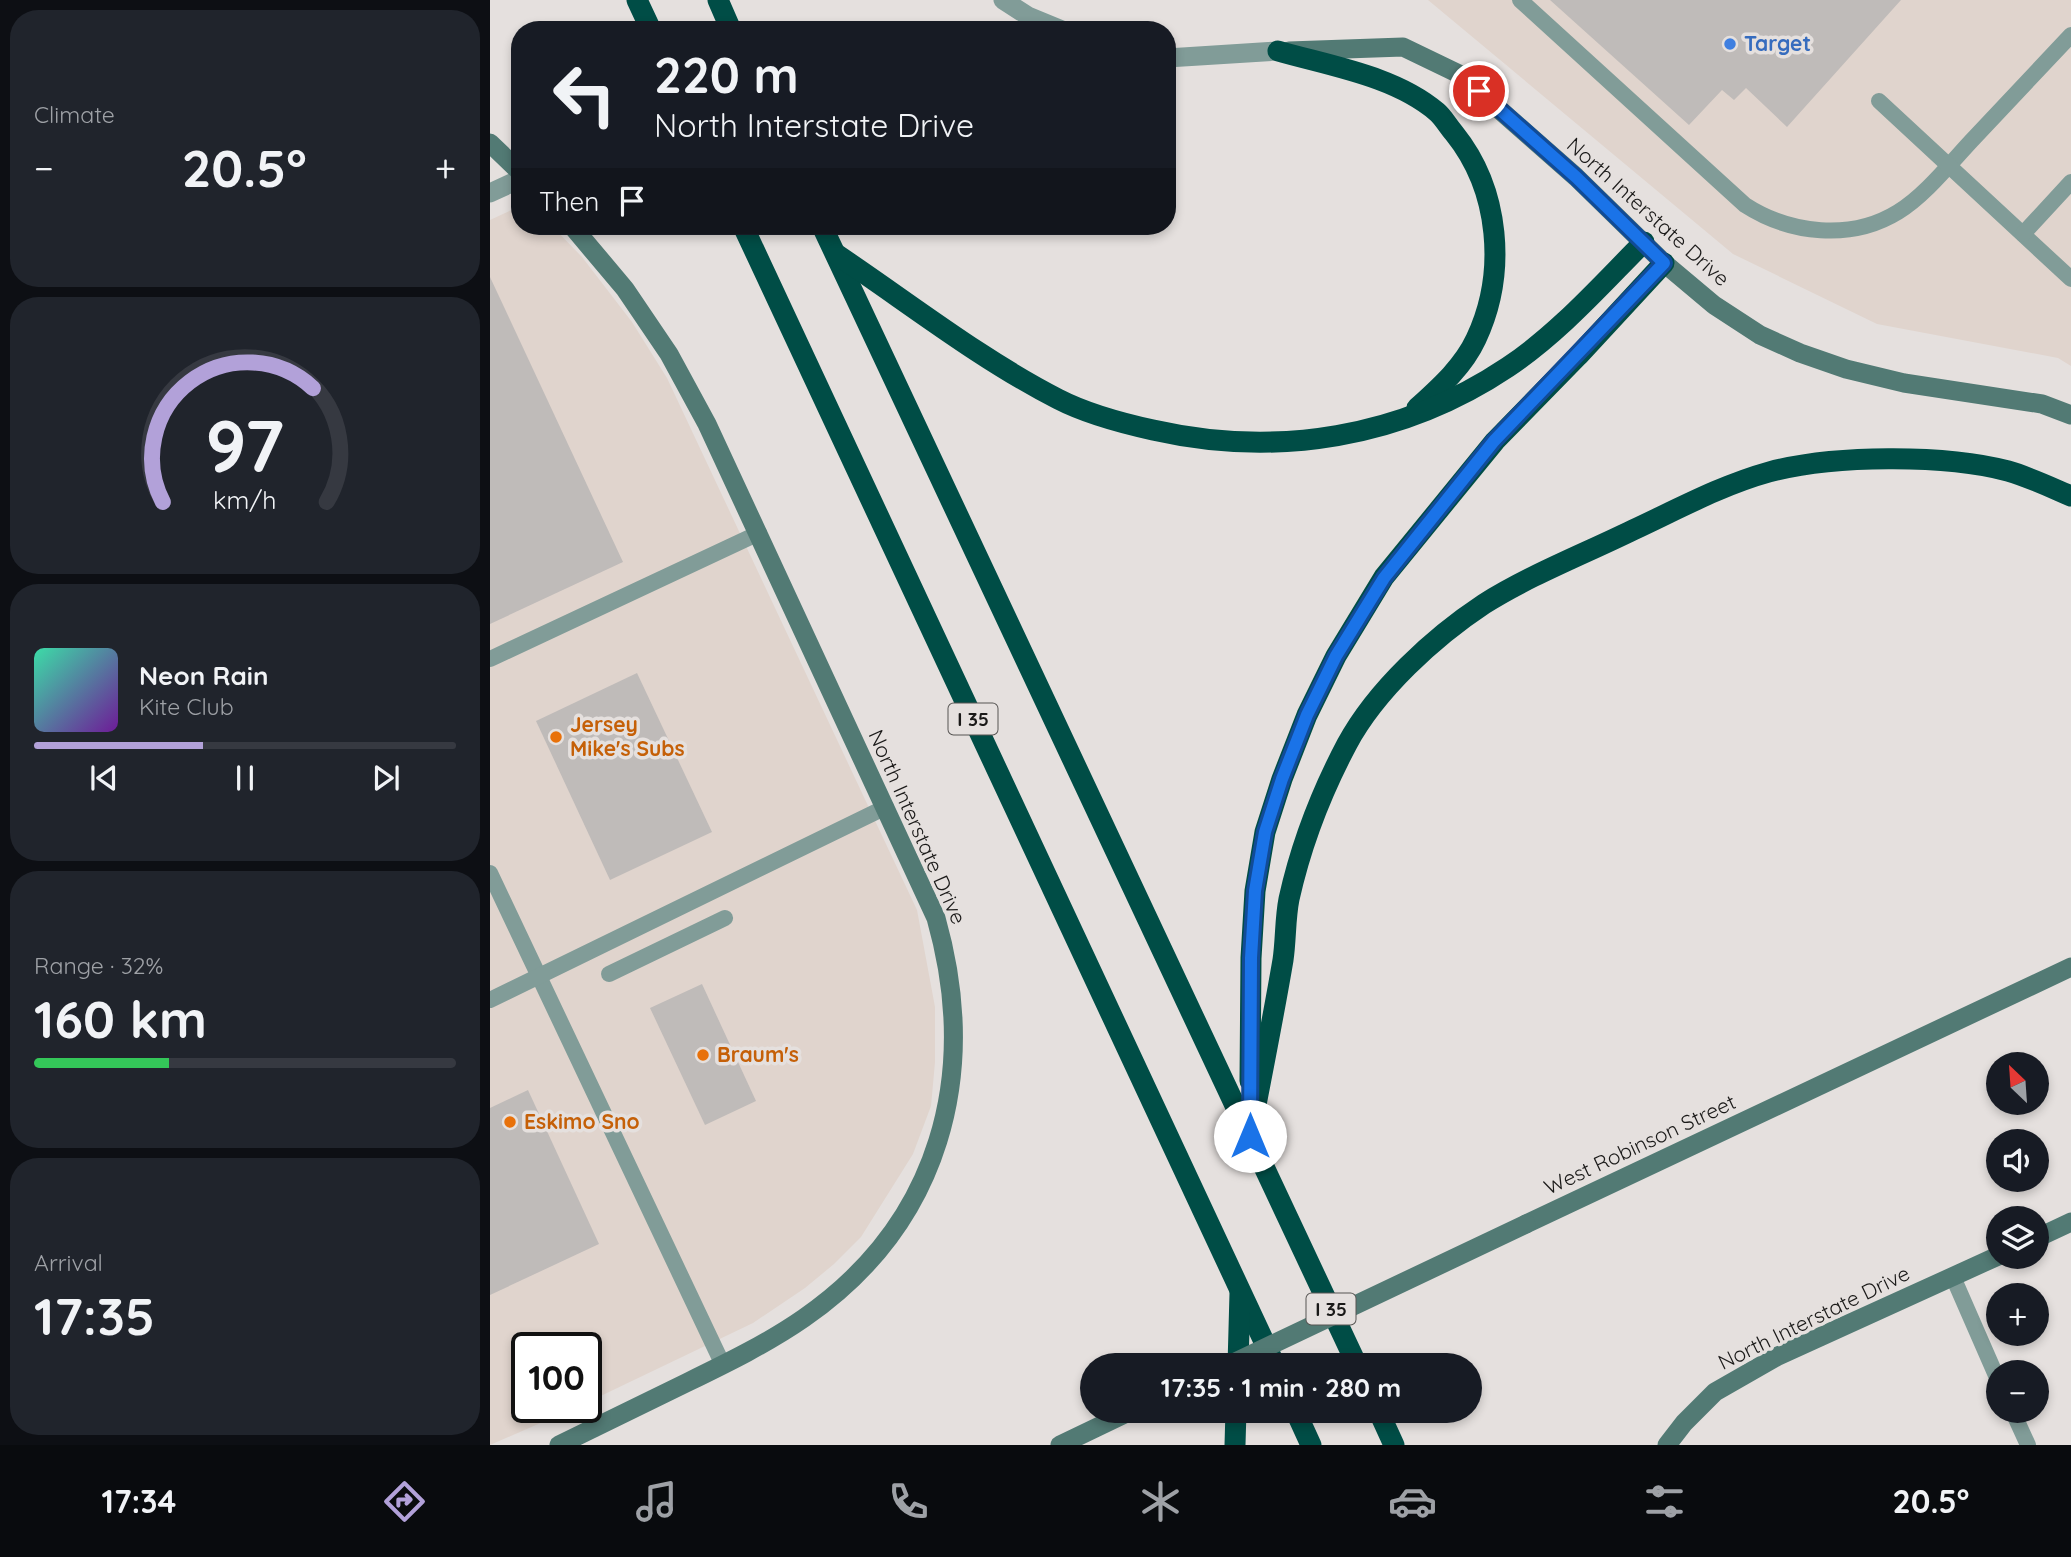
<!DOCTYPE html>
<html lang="en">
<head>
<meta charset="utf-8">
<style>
	:root { --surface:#171b24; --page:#20242c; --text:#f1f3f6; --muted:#9ea1a6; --line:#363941; --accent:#b2a1d9 }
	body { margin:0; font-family:Quicksand,sans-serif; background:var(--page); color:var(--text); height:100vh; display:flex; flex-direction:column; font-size:26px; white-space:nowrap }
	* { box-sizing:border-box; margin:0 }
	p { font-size:23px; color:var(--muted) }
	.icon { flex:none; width:38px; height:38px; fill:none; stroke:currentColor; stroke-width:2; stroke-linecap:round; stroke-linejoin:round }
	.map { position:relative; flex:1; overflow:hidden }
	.details { display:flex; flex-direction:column; gap:10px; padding:10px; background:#0d0f14; width:490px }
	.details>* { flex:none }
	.banner { position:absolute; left:21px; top:21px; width:665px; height:214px; border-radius:28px; box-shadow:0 4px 10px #0003; background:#171b24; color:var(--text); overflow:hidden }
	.needle { width:46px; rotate:335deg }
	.fabs { position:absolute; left:1496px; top:1052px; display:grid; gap:14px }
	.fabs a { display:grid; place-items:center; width:63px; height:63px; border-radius:50%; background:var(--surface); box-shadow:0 4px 10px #0003; font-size:35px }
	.speed { position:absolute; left:21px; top:1332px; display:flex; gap:14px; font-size:35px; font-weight:700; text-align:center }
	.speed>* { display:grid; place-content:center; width:91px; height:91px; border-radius:50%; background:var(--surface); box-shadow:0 4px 10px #0003; line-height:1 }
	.speed .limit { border:4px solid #111; border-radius:10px; background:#fff; color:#111 }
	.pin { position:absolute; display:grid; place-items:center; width:60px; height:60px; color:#fff; margin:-30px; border:4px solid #fff; border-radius:50%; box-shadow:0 2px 7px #0007 }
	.me { position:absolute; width:77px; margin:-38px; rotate:0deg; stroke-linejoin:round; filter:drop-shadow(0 0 5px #0008) }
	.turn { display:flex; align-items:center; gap:24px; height:147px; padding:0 28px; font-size:32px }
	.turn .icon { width:91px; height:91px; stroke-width:2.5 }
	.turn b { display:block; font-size:49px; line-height:60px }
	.then { display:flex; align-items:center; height:66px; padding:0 28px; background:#0003; gap:14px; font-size:26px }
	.big { font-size:52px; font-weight:700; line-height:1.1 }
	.details .widget { flex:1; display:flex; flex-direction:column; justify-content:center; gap:10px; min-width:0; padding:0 24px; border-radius:28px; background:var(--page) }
	.details .dial { align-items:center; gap:0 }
	.dial svg { height:182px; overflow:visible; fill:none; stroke:var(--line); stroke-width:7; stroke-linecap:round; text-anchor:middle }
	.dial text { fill:var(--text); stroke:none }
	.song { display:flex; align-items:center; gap:21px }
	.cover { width:84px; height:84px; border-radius:10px; background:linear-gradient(135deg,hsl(160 70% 55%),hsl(280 70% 35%)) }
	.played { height:7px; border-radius:4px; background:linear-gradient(90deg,var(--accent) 40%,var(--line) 40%) }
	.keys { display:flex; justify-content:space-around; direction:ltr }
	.heat { display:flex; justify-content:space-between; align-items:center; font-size:38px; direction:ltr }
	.charge { height:10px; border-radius:5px; background:linear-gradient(90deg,#34c759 32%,var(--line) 0) }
	.trip { position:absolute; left:590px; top:1353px; width:402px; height:70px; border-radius:35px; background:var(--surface); box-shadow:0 4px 10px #0003; font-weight:700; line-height:70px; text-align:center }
	.menu { display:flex; height:112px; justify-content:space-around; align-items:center; background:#090b0e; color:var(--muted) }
	.menu .icon { width:49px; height:49px }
	.menu .selected { color:var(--accent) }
	.menu b { font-size:32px; color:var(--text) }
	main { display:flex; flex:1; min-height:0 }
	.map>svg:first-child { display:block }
	.built { fill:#e0d4cd }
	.building { fill:#bfbbb9 }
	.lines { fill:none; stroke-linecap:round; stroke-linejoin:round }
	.service { stroke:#819c98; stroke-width:16 }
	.minor { stroke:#819c98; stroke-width:19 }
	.tertiary { stroke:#819c98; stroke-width:19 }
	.secondary { stroke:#527a74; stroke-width:19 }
	.motorway { stroke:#004d46; stroke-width:21 }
	.secondary-bridge { stroke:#527a74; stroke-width:19 }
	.route-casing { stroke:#114b97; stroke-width:18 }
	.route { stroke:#1a73e8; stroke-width:12 }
	.shop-dot { fill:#3f7fe0; stroke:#e5e0de; stroke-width:2.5 }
	.food-dot { fill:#e8710a; stroke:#e5e0de; stroke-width:2.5 }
	.labels { text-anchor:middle; stroke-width:7; stroke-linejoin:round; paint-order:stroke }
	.shield { fill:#e5e0de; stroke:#575553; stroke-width:2 }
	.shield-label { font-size:19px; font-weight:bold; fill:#1a1918 }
	.shop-label { font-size:21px; font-weight:bold; fill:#366cbe; stroke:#e5e0de; text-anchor:start }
	.street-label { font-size:21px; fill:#1a1918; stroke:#e5e0de }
	.food-label { font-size:21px; font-weight:bold; fill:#c56008; stroke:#e5e0de; text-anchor:start }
</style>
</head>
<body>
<main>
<section class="details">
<div class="widget"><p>Climate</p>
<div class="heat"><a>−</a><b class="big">20.5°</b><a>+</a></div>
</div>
<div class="widget dial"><svg viewBox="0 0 100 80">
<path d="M14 69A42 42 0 1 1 86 69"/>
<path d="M14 69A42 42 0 0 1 80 19" stroke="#b2a1d9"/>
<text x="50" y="56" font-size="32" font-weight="700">97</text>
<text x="50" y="72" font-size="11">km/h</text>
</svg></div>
<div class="widget">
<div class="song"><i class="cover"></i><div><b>Neon Rain</b><p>Kite Club</p></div></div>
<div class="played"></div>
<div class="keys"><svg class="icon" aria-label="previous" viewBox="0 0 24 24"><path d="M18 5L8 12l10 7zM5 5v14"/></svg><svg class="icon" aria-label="pause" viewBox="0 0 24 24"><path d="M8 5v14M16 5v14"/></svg><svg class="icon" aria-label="next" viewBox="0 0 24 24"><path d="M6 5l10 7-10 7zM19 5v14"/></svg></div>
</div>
<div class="widget"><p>Range · 32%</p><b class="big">160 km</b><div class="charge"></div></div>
<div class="widget"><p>Arrival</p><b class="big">17:35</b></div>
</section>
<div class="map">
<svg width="1581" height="1445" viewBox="0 0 1581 1445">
	<rect width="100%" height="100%" fill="#e5e0de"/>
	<g class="built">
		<path d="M938,0H1581V366L1568,358L1387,324L1243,254Z"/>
		<path d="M30,206V226H62L92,257L142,322L177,378L427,910L445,1007V1062L441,1106L423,1154L371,1237L344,1264L315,1288L263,1323L96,1403V1348H37V1407H87L0,1445V220Z"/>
	</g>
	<g class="building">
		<path d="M1060,0H1411L1297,127L1256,88L1244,100L1232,90L1199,125Z"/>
		<path d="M0,277L133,562L0,624Z"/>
		<path d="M147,673L222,832L120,880L46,721Z"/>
		<path d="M212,984L266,1101L215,1125L160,1008Z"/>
		<path d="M38,1090L109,1244L0,1295V1108Z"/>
	</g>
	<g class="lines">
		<g class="service">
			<path d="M1030,0L1255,205C1300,234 1361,241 1408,212C1436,195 1462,161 1485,137C1517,103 1549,69 1581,35"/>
			<path d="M1389,101L1581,279"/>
			<path d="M1533,234L1581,182"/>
			<path d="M0,659L269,533"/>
			<path d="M0,873L233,1365"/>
			<path d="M119,974L235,918"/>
			<path d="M0,1000L396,807"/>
			<path d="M1463,1277L1508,1380"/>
			<path d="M1522,1410L1538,1445"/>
		</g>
		<path class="minor" d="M0,193L30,179"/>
		<g class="tertiary">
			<path d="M513,0L538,16L572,30"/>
			<path d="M677,58L788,51"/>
		</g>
		<g class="secondary">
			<path d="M799,51L913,47L969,74L1086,177L1174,263L1224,305L1270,335L1310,353L1356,369L1414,383L1552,404L1581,415"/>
			<path d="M0,143L30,172"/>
			<path d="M1036,1224L1581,967"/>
			<path d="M1547,1238L1581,1222"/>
			<path d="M69,1445C112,1424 155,1403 198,1382C237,1363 278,1343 314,1318C451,1223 490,1074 446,918L217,424L179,354L135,289L82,226"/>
			<path d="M570,1445L643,1410"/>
			<path d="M1177,1445L1194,1423L1225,1392L1288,1356L1508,1256"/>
		</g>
		<g class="motorway">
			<path d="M147,0L161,30"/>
			<path d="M228,0L241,30"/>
			<path d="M788,51C840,66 905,76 947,112C953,117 958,126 964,133C1010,190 1017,273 986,339C973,367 949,388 927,408"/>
			<path d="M253,226L785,1365"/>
			<path d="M332,226L867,1365"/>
			<path d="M346,254C419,303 490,359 568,399C597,414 631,423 663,430C787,458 912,438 1018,367C1069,333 1111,285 1154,242"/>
			<path d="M760,1081L761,958L765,891L775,832L792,779L817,715L846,656L894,577L1005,441L1088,356L1174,263"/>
			<path d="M760,1136C771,1078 783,1019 793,960C796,940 795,919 799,899C811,845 831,793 857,744C886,690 944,637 994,604C1040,575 1094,554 1143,530C1188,509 1232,485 1279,472C1343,455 1454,454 1518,471C1539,477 1560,487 1581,496"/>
			<path d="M748,1365L750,1293"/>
			<path d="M805,1410L821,1445"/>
			<path d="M888,1410L904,1445"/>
			<path d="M745,1445L746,1410"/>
		</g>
		<path class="secondary-bridge" d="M739,1365L1036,1224"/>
	</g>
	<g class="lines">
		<defs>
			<path id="route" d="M760,1136L761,958L765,891L775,832L792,779L817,715L846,656L894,578L1004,441L1174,263L1086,177L989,91"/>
		</defs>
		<use href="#route" class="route-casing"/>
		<use href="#route" class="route"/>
	</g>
	<circle class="shop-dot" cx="1240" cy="44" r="7"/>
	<g class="food-dot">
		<circle cx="66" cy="737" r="7"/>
		<circle cx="213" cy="1055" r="7"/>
		<circle cx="20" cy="1122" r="7"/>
	</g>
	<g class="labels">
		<g class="shield">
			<rect x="458.5" y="703.5" width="49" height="31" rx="5"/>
			<rect x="816.5" y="1293.5" width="49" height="31" rx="5"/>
		</g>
		<g class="shield-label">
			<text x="483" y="726">I 35</text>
			<text x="841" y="1316">I 35</text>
		</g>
		<g class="shop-label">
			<text x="1254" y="51">Target</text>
		</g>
		<g class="street-label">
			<text transform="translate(1158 212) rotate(42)" y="7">North Interstate Drive</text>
			<text transform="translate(427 827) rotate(66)" y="7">North Interstate Drive</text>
			<text transform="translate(1150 1145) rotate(-25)" y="7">West Robinson Street</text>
			<text transform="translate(1324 1318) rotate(-26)" y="7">North Interstate Drive</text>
		</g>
		<g class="food-label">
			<text x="80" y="732">Jersey<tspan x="80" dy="24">Mike's Subs</tspan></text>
			<text x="227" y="1062">Braum's</text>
			<text x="34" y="1129">Eskimo Sno</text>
		</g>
	</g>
</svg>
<div class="fabs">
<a><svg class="needle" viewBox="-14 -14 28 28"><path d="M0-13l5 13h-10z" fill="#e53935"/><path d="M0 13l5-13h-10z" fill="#9ea1a6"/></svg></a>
<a><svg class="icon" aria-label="sound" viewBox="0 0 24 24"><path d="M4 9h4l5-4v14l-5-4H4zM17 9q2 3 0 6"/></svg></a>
<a><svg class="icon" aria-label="layers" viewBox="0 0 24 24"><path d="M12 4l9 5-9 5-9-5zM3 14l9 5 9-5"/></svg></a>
<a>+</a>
<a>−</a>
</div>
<div class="speed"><div class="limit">100</div></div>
<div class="pin" style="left:989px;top:91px;background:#d93025"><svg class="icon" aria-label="arrive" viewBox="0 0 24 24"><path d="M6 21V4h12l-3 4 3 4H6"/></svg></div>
<svg class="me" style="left:760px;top:1136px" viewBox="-20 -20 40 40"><circle r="19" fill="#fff"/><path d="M0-13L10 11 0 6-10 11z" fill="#1a73e8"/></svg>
<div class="trip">17:35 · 1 min · 280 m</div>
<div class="banner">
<div class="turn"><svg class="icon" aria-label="left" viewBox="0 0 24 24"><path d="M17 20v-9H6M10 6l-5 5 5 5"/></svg><div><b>220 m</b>North Interstate Drive</div></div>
<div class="then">Then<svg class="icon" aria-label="arrive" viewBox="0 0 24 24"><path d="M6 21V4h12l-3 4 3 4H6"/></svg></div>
</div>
</div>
</main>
<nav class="menu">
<b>17:34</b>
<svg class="icon selected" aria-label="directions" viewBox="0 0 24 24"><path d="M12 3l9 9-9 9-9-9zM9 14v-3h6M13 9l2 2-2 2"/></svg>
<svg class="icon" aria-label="music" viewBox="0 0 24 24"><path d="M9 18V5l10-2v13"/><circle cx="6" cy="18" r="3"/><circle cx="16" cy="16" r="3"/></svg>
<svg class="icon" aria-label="phone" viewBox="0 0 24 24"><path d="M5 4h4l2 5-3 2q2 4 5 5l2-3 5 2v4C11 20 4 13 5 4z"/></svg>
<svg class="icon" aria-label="climate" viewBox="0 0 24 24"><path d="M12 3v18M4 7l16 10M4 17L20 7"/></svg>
<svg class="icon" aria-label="car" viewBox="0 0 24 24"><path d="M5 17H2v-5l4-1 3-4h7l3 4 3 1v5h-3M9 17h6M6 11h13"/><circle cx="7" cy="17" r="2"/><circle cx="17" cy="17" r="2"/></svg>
<svg class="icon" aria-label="filters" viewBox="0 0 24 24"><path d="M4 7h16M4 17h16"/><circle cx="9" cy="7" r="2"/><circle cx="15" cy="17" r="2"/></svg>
<b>20.5°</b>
</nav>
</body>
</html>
